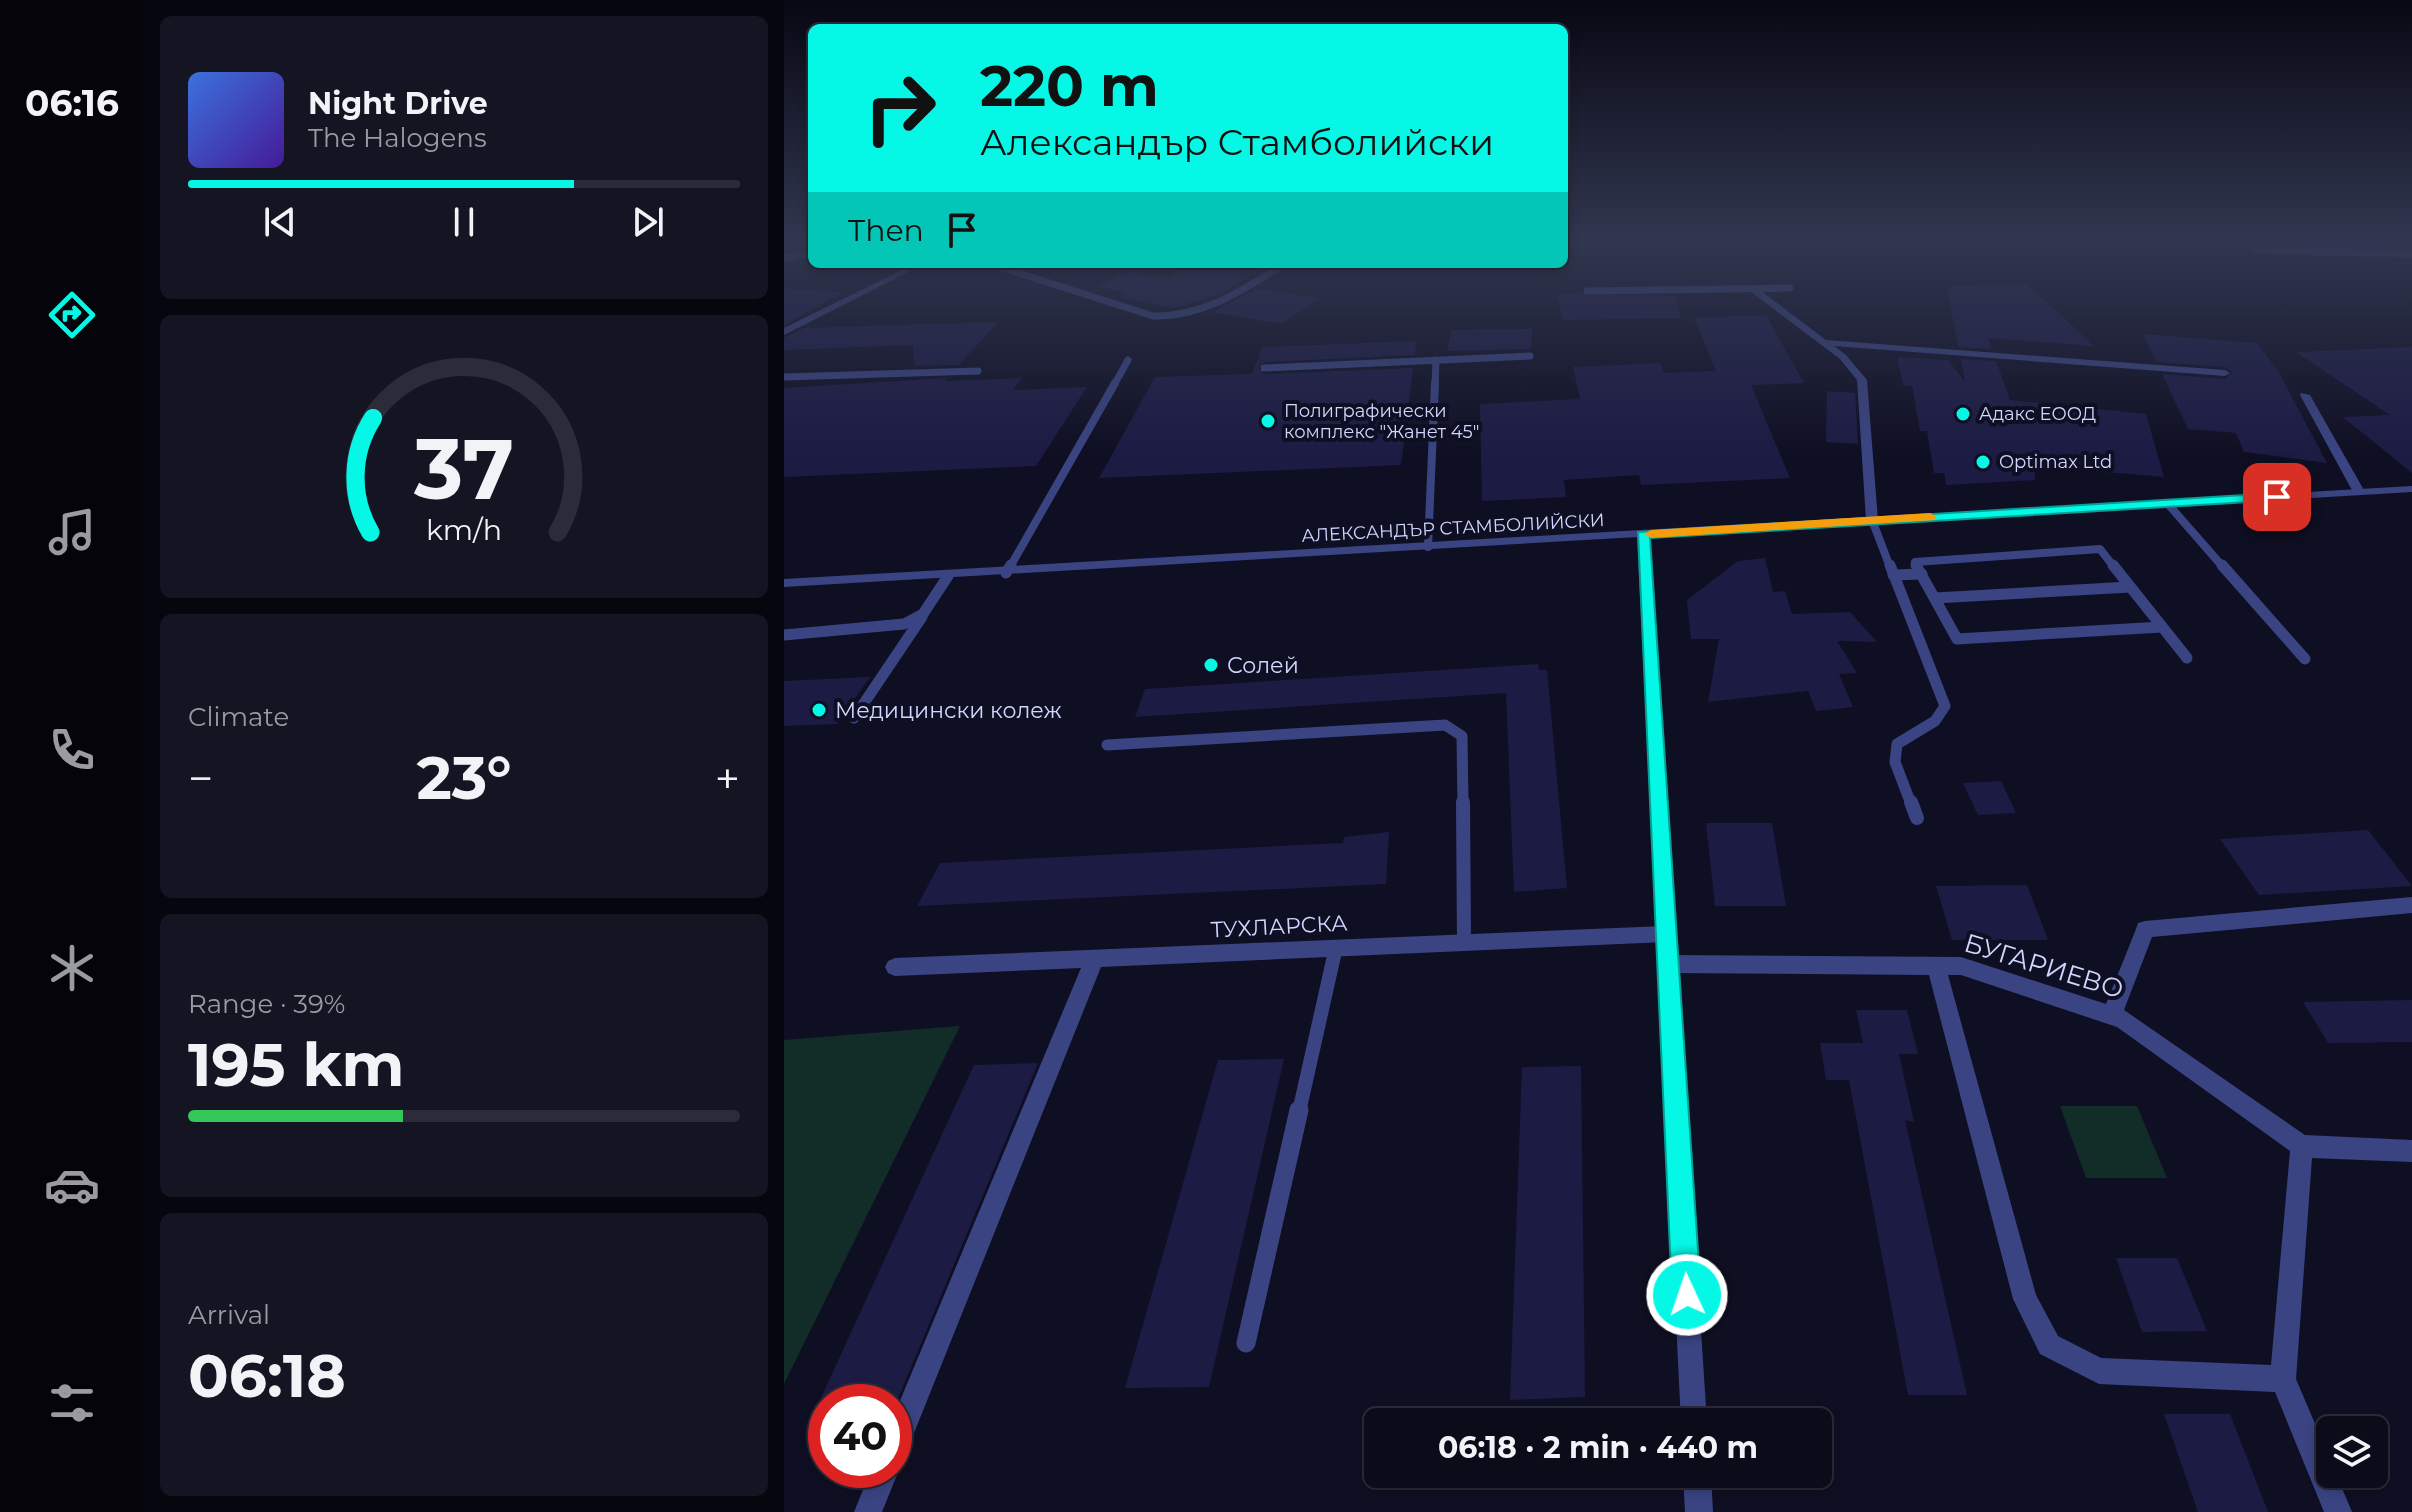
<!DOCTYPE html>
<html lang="en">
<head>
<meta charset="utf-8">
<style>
	:root { --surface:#0b0b1a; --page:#141423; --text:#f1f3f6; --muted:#9a9ba2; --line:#2b2b39; --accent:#05f8e5 }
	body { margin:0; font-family:Montserrat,sans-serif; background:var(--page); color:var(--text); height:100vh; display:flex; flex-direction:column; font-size:30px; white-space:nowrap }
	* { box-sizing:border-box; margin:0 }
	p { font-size:26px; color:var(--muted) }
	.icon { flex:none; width:44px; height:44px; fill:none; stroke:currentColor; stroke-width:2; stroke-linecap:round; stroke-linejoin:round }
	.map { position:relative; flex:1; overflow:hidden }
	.drawer { display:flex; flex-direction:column; gap:16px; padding:16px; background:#06060e; width:640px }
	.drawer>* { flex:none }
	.guide { position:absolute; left:24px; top:24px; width:760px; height:244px; border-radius:12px; box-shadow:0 4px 12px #0003,0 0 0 2px var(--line); background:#05f8e5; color:#111; overflow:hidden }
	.tools { position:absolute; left:1532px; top:1416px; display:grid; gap:16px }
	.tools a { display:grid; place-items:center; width:72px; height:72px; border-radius:12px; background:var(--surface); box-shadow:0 4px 12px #0003,0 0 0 2px var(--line); font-size:40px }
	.speed { position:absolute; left:24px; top:1384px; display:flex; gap:16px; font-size:40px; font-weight:700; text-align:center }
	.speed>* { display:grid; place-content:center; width:104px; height:104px; border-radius:50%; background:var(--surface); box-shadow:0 4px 12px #0003,0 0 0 2px var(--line); line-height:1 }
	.speed .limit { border:12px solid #d22; background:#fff; color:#111 }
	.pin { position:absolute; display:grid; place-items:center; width:68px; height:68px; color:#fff; margin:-34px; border-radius:16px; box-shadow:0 4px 12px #0006 }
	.me { position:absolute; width:88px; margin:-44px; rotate:357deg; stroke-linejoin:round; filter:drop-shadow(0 0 6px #0008) }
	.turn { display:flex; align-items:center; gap:28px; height:168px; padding:0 40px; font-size:36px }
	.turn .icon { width:104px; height:104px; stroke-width:2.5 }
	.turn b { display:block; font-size:56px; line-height:68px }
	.then { display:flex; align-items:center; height:76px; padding:0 40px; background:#0003; gap:16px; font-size:30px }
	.big { font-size:60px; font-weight:700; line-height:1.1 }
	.drawer .widget { flex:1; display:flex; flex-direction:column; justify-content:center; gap:12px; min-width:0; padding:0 28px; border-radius:12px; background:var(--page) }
	.drawer .dial { align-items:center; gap:0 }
	.dial svg { height:208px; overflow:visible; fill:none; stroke:var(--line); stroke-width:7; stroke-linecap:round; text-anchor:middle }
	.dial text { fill:var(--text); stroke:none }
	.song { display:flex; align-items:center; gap:24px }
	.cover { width:96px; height:96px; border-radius:12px; background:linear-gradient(135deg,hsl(220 70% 55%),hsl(260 70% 35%)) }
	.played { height:8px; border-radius:4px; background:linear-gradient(90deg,var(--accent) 70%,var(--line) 70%) }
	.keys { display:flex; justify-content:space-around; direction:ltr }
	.heat { display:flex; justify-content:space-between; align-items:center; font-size:44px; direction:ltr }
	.charge { height:12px; border-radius:6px; background:linear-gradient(90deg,#34c759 39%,var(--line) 0) }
	.trip { position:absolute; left:580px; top:1408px; width:468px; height:80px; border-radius:12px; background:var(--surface); box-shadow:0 4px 12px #0003,0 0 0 2px var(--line); font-weight:700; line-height:80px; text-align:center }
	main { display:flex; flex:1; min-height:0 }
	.dock { display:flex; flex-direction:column; width:144px; justify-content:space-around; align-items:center; background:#04040a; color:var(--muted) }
	.dock .icon { width:56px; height:56px }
	.dock .selected { color:var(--accent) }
	.dock b { font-size:36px; color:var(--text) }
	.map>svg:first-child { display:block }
	.green { fill:#122d28 }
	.building { fill:#1c1b44 }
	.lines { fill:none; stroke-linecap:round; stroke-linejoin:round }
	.service-far4 { stroke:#3a4482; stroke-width:7 }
	.service-far3 { stroke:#3a4482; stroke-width:8 }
	.service-far2 { stroke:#3a4482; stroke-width:11 }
	.service-far1 { stroke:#3a4482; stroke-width:14 }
	.service { stroke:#3a4482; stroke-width:19 }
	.minor { fill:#3a4482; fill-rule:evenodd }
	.tertiary { fill:#3a4482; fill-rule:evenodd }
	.route { fill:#05f8e5; stroke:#03a195; stroke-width:2 }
	.slow { fill:#f59e0b }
	.poi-dot { fill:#05f8e5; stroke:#0f0f23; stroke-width:3 }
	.labels { text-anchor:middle; stroke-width:8; stroke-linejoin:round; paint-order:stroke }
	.far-poi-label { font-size:18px; fill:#d2d5fe; stroke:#0f0f23; text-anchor:start }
	.far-street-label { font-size:18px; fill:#d2d5fe; stroke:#0f0f23 }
	.poi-label { font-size:22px; fill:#d2d5fe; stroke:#0f0f23; text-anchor:start }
	.street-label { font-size:22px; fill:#d2d5fe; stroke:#0f0f23 }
	.near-street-label { font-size:26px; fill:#d2d5fe; stroke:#0f0f23 }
</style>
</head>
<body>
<main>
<nav class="dock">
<b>06:16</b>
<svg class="icon selected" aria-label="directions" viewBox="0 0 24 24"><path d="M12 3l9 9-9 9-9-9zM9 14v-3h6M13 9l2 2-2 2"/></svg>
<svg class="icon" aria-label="music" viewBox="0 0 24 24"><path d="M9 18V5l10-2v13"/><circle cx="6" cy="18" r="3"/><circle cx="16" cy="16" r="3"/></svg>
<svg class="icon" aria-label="phone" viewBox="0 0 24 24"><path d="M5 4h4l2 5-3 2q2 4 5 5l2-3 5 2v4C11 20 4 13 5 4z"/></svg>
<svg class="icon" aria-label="climate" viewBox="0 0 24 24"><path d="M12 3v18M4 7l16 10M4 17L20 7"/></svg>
<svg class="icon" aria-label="car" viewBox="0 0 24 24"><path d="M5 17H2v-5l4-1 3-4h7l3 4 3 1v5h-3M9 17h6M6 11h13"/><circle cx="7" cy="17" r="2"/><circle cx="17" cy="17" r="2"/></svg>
<svg class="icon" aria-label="filters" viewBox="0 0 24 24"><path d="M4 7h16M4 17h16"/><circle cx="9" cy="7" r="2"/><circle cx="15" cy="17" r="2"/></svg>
</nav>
<section class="drawer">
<div class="widget">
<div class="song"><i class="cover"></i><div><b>Night Drive</b><p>The Halogens</p></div></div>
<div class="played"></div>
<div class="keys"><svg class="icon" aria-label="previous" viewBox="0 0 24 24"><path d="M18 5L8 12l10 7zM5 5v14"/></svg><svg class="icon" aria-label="pause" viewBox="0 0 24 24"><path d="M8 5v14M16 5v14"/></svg><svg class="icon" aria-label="next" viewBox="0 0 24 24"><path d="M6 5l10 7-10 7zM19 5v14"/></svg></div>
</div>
<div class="widget dial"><svg viewBox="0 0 100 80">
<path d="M14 69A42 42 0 1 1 86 69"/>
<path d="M14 69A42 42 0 0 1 15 25" stroke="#05f8e5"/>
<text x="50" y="56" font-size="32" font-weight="700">37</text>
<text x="50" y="72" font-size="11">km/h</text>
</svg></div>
<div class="widget"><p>Climate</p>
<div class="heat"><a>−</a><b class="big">23°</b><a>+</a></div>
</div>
<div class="widget"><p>Range · 39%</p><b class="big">195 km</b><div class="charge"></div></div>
<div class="widget"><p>Arrival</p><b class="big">06:18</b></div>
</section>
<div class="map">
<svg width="1628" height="1512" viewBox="0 0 1628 1512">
	<rect width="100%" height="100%" fill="#0f0f23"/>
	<g class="green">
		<path d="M176,1026L0,1384V1040Z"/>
		<path d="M1276,1106H1353L1383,1178H1302Z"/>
	</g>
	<g class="building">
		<path d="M391,264H483L436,294L391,308L335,298L345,293L312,287L344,271L390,278Z"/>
		<path d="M1243,284L1310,346L1204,338L1208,349L1174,347L1163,286Z"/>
		<path d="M0,289L59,292L0,325Z"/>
		<path d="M473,289L537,298L497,324L428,312Z"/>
		<path d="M773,294L891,296L897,318L779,320Z"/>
		<path d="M982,315L1020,383L967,385L1006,478L857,485L855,475L780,480L782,497L698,501L696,404L796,399L789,367L876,363L880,373L932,371L910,318Z"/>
		<path d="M214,322L175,365L130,366L129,345L0,350V338L20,328Z"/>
		<path d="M748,329L747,349L663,351L667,330Z"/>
		<path d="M1359,334L1473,343L1494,371L1543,463L1460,452L1452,433L1404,429L1378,374L1441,379L1449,372L1441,367L1372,362Z"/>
		<path d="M632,341L631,355L480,362L474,368L480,374L629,368L617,465L315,478L371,377L468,374L478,347Z"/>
		<path d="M1628,347V473L1559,417L1606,415L1512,352Z"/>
		<path d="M1113,357L1164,360L1181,382L1177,359L1212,361L1226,400L1362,414L1380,477L1250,466L1251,480L1162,485L1160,473H1150L1143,431H1136L1128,386L1119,385Z"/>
		<path d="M163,378L160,381L238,378L229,390L303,387L252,466L0,477V388Z"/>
		<path d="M1043,391L1071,393L1074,444L1042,442Z"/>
		<path d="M981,558L989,592L1001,591L1008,614L1066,612L1093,642L1053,641L1073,673L1055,674L1069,707L1032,711L1024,691L924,702L935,639H907L903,600L954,561Z"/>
		<path d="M754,664L755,670H763L783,888L730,892L722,693L351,717L361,689Z"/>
		<path d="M86,677L53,724L0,726V681Z"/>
		<path d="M1217,781L1232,813L1194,815L1179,783Z"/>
		<path d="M922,823H988L1002,906H931Z"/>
		<path d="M1584,830L1628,886L1475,895L1436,839Z"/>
		<path d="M605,832L602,884L133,906L156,863L559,843L560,837Z"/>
		<path d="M1243,885L1264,940H1168L1152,886Z"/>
		<path d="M1628,1000V1042L1544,1043L1519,1002Z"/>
		<path d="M1072,1010H1123L1134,1054H1115L1130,1122L1121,1120L1183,1395H1124L1065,1080H1042L1036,1043H1079Z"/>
		<path d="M500,1059L425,1387L341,1388L434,1060Z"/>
		<path d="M254,1063L113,1401L35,1402L190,1065Z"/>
		<path d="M797,1066L801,1397L726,1400L738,1067Z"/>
		<path d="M1332,1258H1393L1423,1331L1358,1332Z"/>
		<path d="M1380,1414H1446L1484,1512H1414Z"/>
	</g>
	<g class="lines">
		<g class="service-far4">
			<path d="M1473,250L1628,254"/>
			<path d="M0,258L28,252"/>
			<path d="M194,264L219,268L369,316C421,317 458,290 501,264"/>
			<path d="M803,291L1006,288"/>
			<path d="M480,368L746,356"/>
			<path d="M0,377L194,371"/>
			<path d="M330,385L344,360"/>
			<path d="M651,385L652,360"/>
		</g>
		<g class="service-far3">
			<path d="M1384,504L1439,567"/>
			<path d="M1088,520L1106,567"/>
			<path d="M644,547L651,383"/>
			<path d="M226,567L331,383"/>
			<path d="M1134,567L1131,562L1316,549L1330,567"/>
		</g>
		<g class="service-far2">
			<path d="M1106,565L1161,706L1151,721L1113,744L1111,762L1127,804"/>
			<path d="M1132,565L1173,639L1378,627"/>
			<path d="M1329,565L1403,658"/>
			<path d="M1438,565L1521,659"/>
			<path d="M222,573L227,565"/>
			<path d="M1109,575L1138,574"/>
			<path d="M1151,598L1346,587"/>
			<path d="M0,635L120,624L139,614L164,576"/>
			<path d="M70,718L138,617"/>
			<path d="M323,745L661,725L678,736L679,804"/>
		</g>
		<g class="service-far1">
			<path d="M679,802L680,943"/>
			<path d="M1127,802L1133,818"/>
			<path d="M515,1112L552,947"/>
		</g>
		<path class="service" d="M462,1343L515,1110"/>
		<g class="minor">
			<path d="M130,264H140L0,335V328Z"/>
			<path d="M966,287H972L1042,340L1441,370L1446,373L1441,376L1050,346L1062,355L1083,380L1094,520L1088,524L1082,520L1073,380L1056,359L966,291Z"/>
			<path d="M1517,393L1526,395L1581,492L1579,494L1569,492L1516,395Z"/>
			<path d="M1628,897V913L1368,937L1340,1010L1521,1135L1628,1140V1162L1528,1158L1512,1379L1546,1459V1474H1552L1568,1512H1540L1491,1392L1315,1384L1256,1354L1229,1299L1145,975L883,973L876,970L873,964L876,958L883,955L1177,957L1322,1004L1352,929L1354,923L1361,921ZM1164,975H1177L1333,1027L1506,1151L1487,1365L1317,1358L1274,1336L1252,1295Z"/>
			<path d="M881,926L888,928L890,934L888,940L881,942L317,967L120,1458L111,1461L115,1470L98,1512H70L87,1470H110V1415L297,968L111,976L104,973L101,967L104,961L111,958Z"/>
		</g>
		<g class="tertiary">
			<path d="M1628,486V492L865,537L923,1422H897L853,537L0,587V579Z"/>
			<path d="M899,1474H927L929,1512H901Z"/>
		</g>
	</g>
	<linearGradient id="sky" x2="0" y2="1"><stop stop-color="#080813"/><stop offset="0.53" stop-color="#313750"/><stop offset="1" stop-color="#313750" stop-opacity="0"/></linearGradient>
	<rect width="1628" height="455" fill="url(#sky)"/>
	<path class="route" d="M1493,493L1498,494V500L866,538L917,1295L913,1305L903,1309L893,1305L888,1295L854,532Z"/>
	<path class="slow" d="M1146,513L1153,517L1151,520L867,538L860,534L867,530Z"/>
	<g class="poi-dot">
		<circle cx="1179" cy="414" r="8"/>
		<circle cx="484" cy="421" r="8"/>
		<circle cx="1199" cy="462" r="8"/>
		<circle cx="427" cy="665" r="8"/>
		<circle cx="35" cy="710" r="8"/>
	</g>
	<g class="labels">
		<g class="far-poi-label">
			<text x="500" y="417">Полиграфически<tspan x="500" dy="21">комплекс "Жанет 45"</tspan></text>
			<text x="1195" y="420">Адакс ЕООД</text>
			<text x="1215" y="468">Optimax Ltd</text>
		</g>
		<g class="far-street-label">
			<text transform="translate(669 528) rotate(-3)" y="6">АЛЕКСАНДЪР СТАМБОЛИЙСКИ</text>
		</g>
		<g class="poi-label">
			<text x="443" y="673">Солей</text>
			<text x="51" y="718">Медицински колеж</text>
		</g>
		<g class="street-label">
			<text transform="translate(495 926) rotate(-3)" y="8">ТУХЛАРСКА</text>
		</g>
		<g class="near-street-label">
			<text transform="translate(1260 966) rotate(17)" y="9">БУГАРИЕВО</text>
		</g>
	</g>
</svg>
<div class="tools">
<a><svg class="icon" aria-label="layers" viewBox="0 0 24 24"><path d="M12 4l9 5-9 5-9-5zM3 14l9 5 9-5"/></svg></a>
</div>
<div class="speed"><div class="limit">40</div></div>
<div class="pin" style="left:1493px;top:497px;background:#d93025"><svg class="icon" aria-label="arrive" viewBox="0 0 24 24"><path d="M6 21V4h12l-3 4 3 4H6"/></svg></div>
<svg class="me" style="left:903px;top:1295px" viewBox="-20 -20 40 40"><circle r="17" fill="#05f8e5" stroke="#fff" stroke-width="3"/><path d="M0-11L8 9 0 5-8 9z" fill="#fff"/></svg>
<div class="trip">06:18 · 2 min · 440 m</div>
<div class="guide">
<div class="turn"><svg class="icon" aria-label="right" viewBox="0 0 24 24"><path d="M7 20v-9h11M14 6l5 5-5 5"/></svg><div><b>220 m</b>Александър Стамболийски</div></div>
<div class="then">Then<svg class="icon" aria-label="arrive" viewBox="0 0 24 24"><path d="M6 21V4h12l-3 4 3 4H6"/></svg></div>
</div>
</div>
</main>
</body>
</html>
